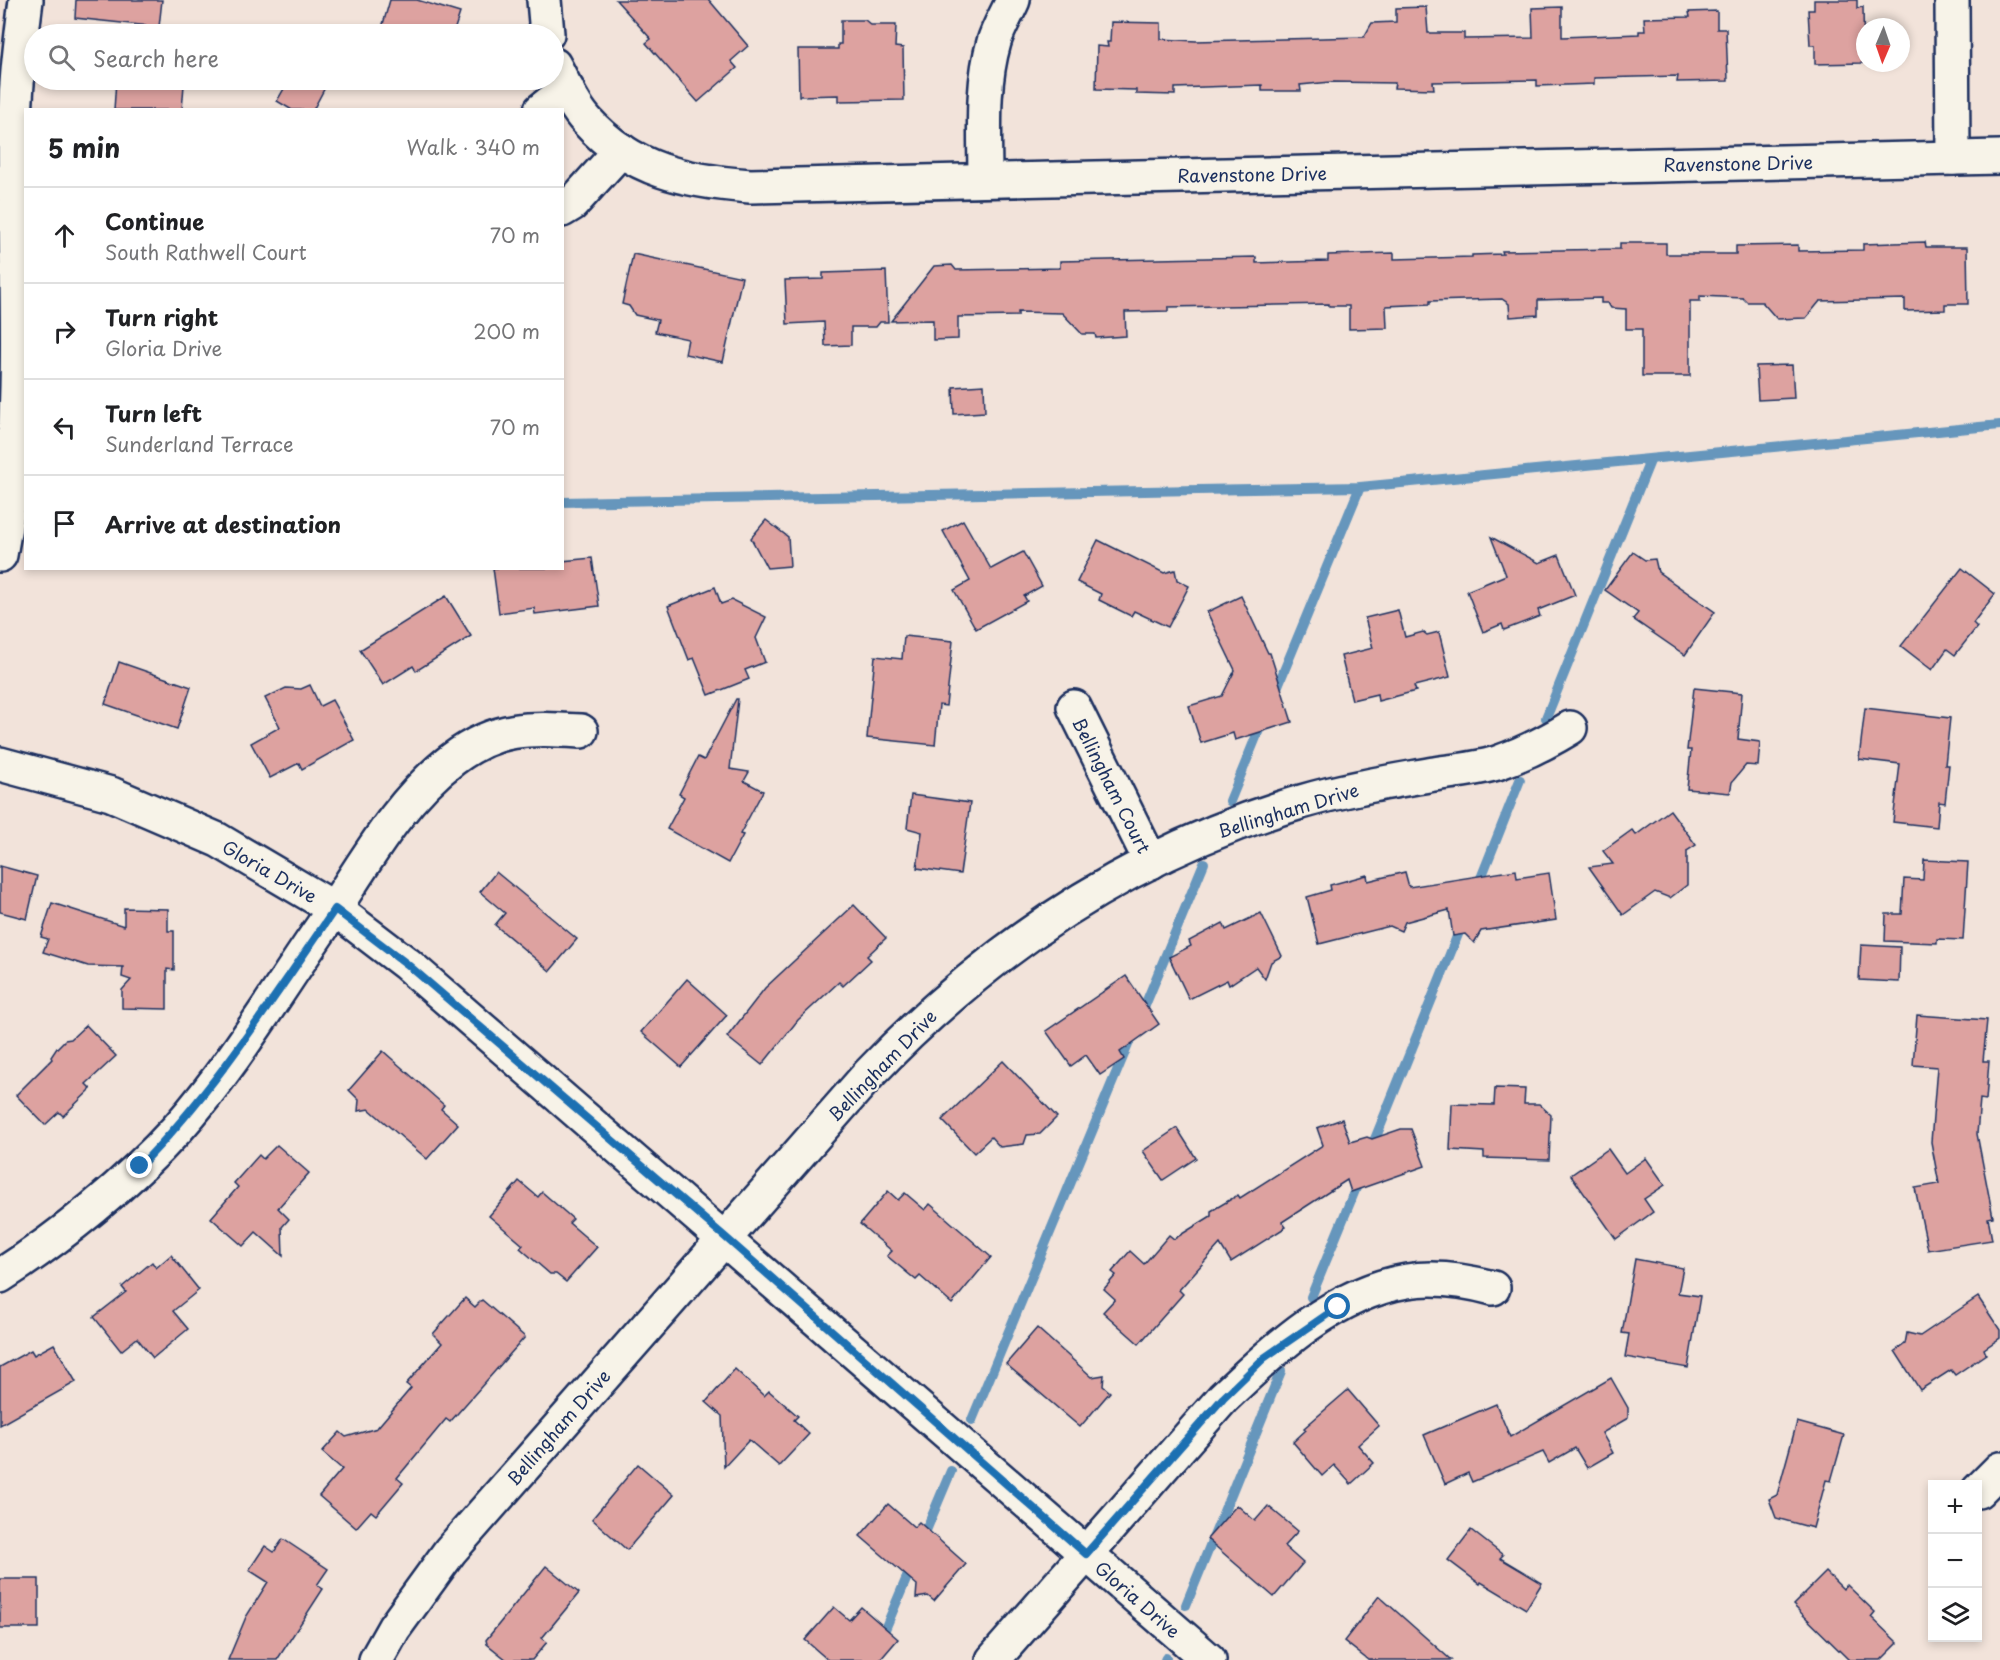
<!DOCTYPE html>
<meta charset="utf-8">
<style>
:root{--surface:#fff;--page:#f2f2f2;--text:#202124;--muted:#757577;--line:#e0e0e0}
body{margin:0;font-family:"Playpen Sans",sans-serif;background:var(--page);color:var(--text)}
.controls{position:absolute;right:18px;bottom:18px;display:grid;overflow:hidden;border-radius:0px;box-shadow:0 3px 9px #0003}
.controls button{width:54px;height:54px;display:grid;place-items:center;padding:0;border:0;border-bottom:2px solid var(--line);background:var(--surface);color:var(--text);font:30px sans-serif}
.compass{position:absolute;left:1856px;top:18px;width:54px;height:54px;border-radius:50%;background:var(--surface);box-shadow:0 3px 9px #0003;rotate:182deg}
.stop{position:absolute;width:18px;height:18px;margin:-14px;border:4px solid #1f6fb2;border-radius:50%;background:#fff}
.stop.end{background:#1f6fb2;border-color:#fff;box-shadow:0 2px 6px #0008}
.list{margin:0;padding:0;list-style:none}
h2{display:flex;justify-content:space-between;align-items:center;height:78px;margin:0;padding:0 24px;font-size:26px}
h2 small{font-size:20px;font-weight:400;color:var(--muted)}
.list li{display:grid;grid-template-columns:39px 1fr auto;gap:18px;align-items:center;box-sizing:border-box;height:96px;padding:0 24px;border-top:2px solid var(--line)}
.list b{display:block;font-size:22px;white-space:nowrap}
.list p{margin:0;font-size:20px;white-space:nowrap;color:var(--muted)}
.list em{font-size:20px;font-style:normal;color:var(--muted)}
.icon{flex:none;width:33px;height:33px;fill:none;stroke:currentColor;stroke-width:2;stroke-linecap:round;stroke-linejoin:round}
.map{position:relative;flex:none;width:2000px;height:1660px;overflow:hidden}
.search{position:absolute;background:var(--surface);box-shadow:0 3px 9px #0003;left:24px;top:24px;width:540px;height:66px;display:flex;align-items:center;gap:15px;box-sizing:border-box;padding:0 21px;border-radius:33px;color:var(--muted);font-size:22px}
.panel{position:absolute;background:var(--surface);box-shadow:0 3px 9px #0003;left:24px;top:108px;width:540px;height:462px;border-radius:0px}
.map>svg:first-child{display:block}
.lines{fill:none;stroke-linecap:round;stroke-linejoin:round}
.stream{stroke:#6696bc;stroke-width:10}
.building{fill:#dda2a0;stroke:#1b2f5e;stroke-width:1.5}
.street-casing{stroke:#1b2f5e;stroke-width:38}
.street{stroke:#f7f3e8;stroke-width:33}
.route{stroke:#1f6fb2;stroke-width:8}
.labels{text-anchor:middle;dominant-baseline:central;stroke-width:4.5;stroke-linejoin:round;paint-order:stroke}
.street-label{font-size:18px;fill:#1b2f5e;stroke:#f7f3e8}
</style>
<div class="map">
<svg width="2000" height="1660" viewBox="0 0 2000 1660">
<rect width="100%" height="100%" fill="#f2e3da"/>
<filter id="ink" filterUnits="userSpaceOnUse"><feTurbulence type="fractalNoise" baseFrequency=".0167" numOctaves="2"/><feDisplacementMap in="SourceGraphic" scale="12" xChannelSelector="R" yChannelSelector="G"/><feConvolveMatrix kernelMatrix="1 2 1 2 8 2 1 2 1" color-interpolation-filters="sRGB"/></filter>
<g filter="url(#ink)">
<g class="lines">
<g class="stream">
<polyline points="562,502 1360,487 2000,425"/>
<polyline points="1274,695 1360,487"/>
<polyline points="1546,718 1650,461"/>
<polyline points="1230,801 1263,720"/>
<polyline points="1477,888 1520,780"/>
<polyline points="1141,1015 1204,863"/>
<polyline points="1371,1149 1463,922"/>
<polyline points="1311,1297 1360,1178"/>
<polyline points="972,1420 1132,1035"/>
<polyline points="922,1540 951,1471"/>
<polyline points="1186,1605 1281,1371"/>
<polyline points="872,1660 913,1563"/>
<polyline points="1165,1660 1166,1658"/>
</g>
</g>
<g class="building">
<polygon points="76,0 162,0 159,27 75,18"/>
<polygon points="390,0 417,0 460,13 453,34 394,34 381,31"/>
<polygon points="616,0 709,0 748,46 731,61 737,68 698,102 646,43 651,39"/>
<polygon points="1814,0 1857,0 1857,8 1863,7 1864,63 1815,64 1815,45 1810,45 1808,10 1814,10"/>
<polygon points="1426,7 1428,33 1464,33 1464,39 1533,38 1532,8 1562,7 1562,37 1639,34 1639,31 1645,31 1644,18 1690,17 1689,12 1717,11 1717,29 1726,29 1728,81 1677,82 1678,76 1594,78 1594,84 1537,86 1537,80 1433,82 1434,89 1394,88 1395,83 1331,82 1300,85 1301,91 1262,91 1262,85 1175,88 1175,95 1136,94 1136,90 1096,89 1097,46 1108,47 1107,42 1110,42 1111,22 1161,23 1161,39 1196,41 1364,37 1372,23 1396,22 1396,8"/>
<polygon points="841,20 865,20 871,25 896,25 895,47 903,48 904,100 839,101 839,95 799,96 798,49 838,49 838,44 841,44"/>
<polygon points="116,80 176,80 175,85 184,85 182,110 114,110"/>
<polygon points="289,80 329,80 313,110 292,110 277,101"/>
<polygon points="1925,242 1926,247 1967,247 1968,304 1945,304 1945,310 1905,311 1905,299 1820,301 1806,318 1777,319 1762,302 1747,302 1743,298 1700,296 1700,301 1690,301 1690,376 1642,376 1642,329 1626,329 1626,309 1611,308 1608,303 1601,303 1601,298 1538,300 1538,315 1510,317 1509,304 1502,299 1430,301 1430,304 1386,306 1387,328 1349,329 1349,306 1329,306 1329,304 1168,307 1168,311 1125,312 1126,336 1096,338 1095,334 1082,334 1062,313 1018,312 1018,316 958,317 958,339 933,340 933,320 891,321 934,266 952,265 956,270 1060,268 1060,261 1256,257 1256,263 1328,261 1328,255 1394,253 1394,259 1472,257 1472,255 1503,254 1502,251 1620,249 1620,243 1666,243 1666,254 1736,254 1736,246 1798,245 1798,251 1863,250 1863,244"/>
<polygon points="633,254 742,277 723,362 685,354 688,339 655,332 658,320 635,315 629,306 622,304"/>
<polygon points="886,271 888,322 880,322 876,327 851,327 851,345 825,346 824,322 787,324 785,280 823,279 823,273"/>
<polygon points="1792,365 1794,398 1758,400 1756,366"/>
<polygon points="984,385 985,412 954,414 953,387"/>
<polygon points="766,520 788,537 790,566 767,568 751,538"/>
<polygon points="963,520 991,569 1023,552 1042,586 1024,596 1027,601 976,629 954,590 970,581 943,531"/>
<polygon points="1491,537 1539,563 1559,555 1575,595 1538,610 1540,616 1504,630 1502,624 1483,632 1467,591 1506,575"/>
<polygon points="1098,540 1164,573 1175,570 1177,580 1189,586 1168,627 1134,611 1131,616 1099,600 1101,594 1077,582"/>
<polygon points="1633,552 1645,560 1655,559 1658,572 1715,612 1685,655 1633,619 1638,613 1605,590"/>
<polygon points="592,558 599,606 535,614 534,608 499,613 493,568 562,568 562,561"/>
<polygon points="1962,568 1995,594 1973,623 1977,627 1955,655 1947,649 1932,670 1901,646"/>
<polygon points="715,587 721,604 732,600 766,617 756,638 765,662 745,670 749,679 709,695 694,658 689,660 668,606"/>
<polygon points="446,596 471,636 416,671 413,666 383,685 360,650"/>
<polygon points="1241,596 1268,653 1270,653 1292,722 1235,740 1233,733 1201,743 1189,706 1222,696 1235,670 1207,612"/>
<polygon points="1398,610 1405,637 1423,632 1427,635 1439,632 1450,677 1414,686 1416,691 1378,701 1377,694 1352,700 1341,656 1373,648 1365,618"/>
<polygon points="904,636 953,641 946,706 939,705 935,745 867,738 875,656 902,659"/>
<polygon points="119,662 191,687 177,729 105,704"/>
<polygon points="310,685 320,706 332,700 354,740 302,769 299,763 270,778 251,743 280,727 265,698 286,688 301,689"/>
<polygon points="1694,688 1742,693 1738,739 1760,742 1758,766 1746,765 1732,782 1730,793 1687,789 1691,750 1687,750"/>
<polygon points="736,699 738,699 730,769 749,772 744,781 763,791 740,834 743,835 728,863 667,829 684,797 679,794 698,757 704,760"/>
<polygon points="1865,708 1950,718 1945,765 1949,765 1945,803 1939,802 1937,827 1893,822 1900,764 1859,759"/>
<polygon points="911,795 970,803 960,874 917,868 922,832 907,828"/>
<polygon points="1670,810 1696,845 1687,851 1687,885 1670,898 1655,892 1623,915 1589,867 1613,864 1603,851 1632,830 1636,835"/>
<polygon points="1924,860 1968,862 1963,940 1937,939 1937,943 1885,941 1886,914 1902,914 1904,879 1923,880"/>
<polygon points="0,866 37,876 27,919 0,912"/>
<polygon points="1516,870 1517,878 1549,873 1556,920 1481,931 1474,943 1465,934 1453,936 1449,910 1405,922 1401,931 1390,926 1319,944 1307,897 1331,890 1330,885 1367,875 1368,881 1405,872 1409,887"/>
<polygon points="496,872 577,939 550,971 495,925 505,913 480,892"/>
<polygon points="52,903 124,926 124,908 168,909 168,931 174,931 174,970 167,969 167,1009 122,1008 122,990 131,980 122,977 123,967 88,966 43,952 48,939 41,937"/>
<polygon points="854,905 886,938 867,956 871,960 843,986 839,982 798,1020 762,1065 727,1037 765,988"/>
<polygon points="1261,913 1282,956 1271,962 1265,979 1256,967 1229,985 1227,980 1189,999 1169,957 1191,946 1189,941 1223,923 1226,930"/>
<polygon points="1861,945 1900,947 1899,982 1859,980"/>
<polygon points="1126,976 1159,1024 1120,1052 1124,1059 1100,1075 1086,1055 1071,1066 1046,1031"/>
<polygon points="687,979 727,1015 681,1067 641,1032"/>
<polygon points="1917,1015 1987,1020 1983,1061 1989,1061 1986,1100 1980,1099 1977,1134 1993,1217 1988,1218 1992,1240 1928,1250 1915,1188 1939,1184 1931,1142 1937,1067 1913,1065"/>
<polygon points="86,1025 116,1056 86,1084 91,1089 63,1116 59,1112 45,1125 16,1095 52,1059 51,1057 57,1048 65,1040 71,1039"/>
<polygon points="383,1051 444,1105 441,1109 458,1124 427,1159 369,1109 358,1111 359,1100 349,1090"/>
<polygon points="1003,1061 1057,1117 1040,1134 1027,1135 1024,1144 1000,1147 991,1137 974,1153 942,1120"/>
<polygon points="1495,1088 1525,1089 1524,1104 1539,1104 1551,1115 1549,1160 1484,1158 1484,1152 1450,1150 1452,1104 1494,1105"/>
<polygon points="1342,1119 1350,1142 1367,1137 1372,1139 1401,1129 1411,1129 1425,1166 1351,1192 1347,1180 1282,1222 1286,1227 1231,1262 1220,1244 1179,1290 1183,1294 1139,1344 1103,1312 1115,1299 1104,1289 1116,1275 1112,1272 1130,1251 1144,1264 1169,1235 1174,1239 1211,1216 1211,1211 1238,1195 1240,1198 1323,1145 1317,1128"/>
<polygon points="1177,1128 1196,1158 1163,1180 1143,1151"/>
<polygon points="277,1145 309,1173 278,1208 289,1219 282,1227 283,1256 256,1232 243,1246 211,1218 238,1187 234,1183 259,1155 263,1159"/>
<polygon points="1608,1149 1625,1173 1646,1158 1665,1185 1644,1199 1653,1212 1616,1239 1571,1175"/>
<polygon points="519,1181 538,1197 542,1192 573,1219 569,1223 597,1247 566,1282 556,1274 550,1274 520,1248 523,1245 489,1216"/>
<polygon points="888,1191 898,1200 905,1193 925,1210 930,1204 991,1257 952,1304 920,1276 916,1280 887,1256 892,1251 860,1224"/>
<polygon points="171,1255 199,1290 173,1311 188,1329 153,1358 137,1338 121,1351 94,1317 126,1292 122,1287 152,1262 156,1268"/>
<polygon points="1635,1259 1683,1268 1678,1293 1700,1296 1688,1368 1625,1357 1629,1334 1622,1333"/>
<polygon points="1978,1297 2000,1330 2000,1338 1984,1349 1986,1354 1955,1375 1951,1370 1920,1390 1895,1351 1905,1344 1907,1333 1920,1336"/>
<polygon points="465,1298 475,1307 482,1300 525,1337 450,1422 446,1419 397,1478 403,1483 376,1515 371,1511 356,1528 319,1496 342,1469 322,1452 340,1432 346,1437 377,1428 411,1388 406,1384 442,1343 433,1334"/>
<polygon points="1037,1328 1092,1377 1104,1375 1103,1386 1110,1392 1080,1427 1006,1364"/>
<polygon points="54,1344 76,1382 0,1425 0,1367 31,1350 34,1355"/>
<polygon points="735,1369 764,1396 769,1391 798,1416 794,1420 809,1434 779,1466 749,1440 724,1467 722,1416 706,1402"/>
<polygon points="1611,1378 1628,1408 1628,1418 1602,1433 1613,1453 1587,1468 1575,1448 1549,1463 1543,1452 1472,1482 1468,1473 1445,1484 1424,1435 1496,1404 1510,1437"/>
<polygon points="1348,1390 1379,1426 1358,1445 1374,1463 1351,1484 1334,1465 1322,1476 1293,1442 1306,1430 1304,1428"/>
<polygon points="1797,1422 1844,1435 1831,1481 1826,1480 1813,1528 1776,1518 1769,1499 1777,1495"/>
<polygon points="638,1464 674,1495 627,1550 592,1519"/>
<polygon points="888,1504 914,1527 919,1522 966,1564 934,1601 928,1596 916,1598 917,1585 860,1536"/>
<polygon points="1237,1505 1255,1521 1268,1506 1298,1531 1284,1546 1303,1563 1274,1597 1207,1539"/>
<polygon points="1471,1530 1503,1555 1500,1558 1542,1583 1526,1609 1481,1582 1480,1584 1448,1560"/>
<polygon points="283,1539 328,1569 317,1585 323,1589 277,1660 228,1660 246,1617 268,1582 249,1570 265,1546 274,1552"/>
<polygon points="546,1566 579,1593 542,1638 547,1642 532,1660 507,1660 487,1644 486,1640"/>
<polygon points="1826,1572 1843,1589 1847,1585 1875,1612 1871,1617 1898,1643 1881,1660 1849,1660 1793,1605"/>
<rect x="0" y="1579" width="39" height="49"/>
<polygon points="1379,1596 1451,1660 1368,1660 1344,1641"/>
<polygon points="834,1607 849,1620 861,1607 898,1639 880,1660 828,1660 805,1640"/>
</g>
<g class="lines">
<g class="street-casing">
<g id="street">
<polyline points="544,0 547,34"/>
<polyline points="1952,0 1953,158"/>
<path d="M 554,65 C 564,83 572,105 587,121 C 632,171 686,181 750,186 L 2000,157"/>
<polyline points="541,110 567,89"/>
<path d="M 985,180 C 985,134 981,86 994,42 C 998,28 1007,14 1013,0"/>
<polyline points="562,210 572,204 621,150"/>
<path d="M 0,555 C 27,417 15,284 15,146 C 14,97 20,48 26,0"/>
<polyline points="1074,707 1151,862"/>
<polyline points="0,764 111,794 218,840 335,909 407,964 1209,1660"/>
<path d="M 0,1276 C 60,1238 129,1182 177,1129 C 232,1067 275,995 322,927 C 361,870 397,801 453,759 C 497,726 529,728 581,731"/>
<polyline points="1978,1491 2000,1469"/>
<path d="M 376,1660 L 394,1628 L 450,1551 L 869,1074 C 990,947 1131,852 1301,802 C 1345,789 1389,782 1434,774 C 1455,771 1477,769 1497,763 C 1523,754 1547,742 1570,728"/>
<path d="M 993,1660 L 1223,1398 C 1274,1349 1334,1293 1407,1281 C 1436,1276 1466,1281 1493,1288"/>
</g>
</g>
<use href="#street" class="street"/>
</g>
</g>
<g class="lines" filter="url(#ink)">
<path class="route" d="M 140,1166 C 216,1089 273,998 335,909 L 407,964 L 724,1236 L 1086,1554 L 1223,1398 L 1264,1358 L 1338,1307"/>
</g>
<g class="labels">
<g class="street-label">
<text transform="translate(1738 163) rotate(-1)">Ravenstone Drive</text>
<text transform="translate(1252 174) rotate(-1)">Ravenstone Drive</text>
<text transform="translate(1112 785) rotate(63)">Bellingham Court</text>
<text transform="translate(1288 810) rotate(-17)">Bellingham Drive</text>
<text transform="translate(270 871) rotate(30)">Gloria Drive</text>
<text transform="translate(882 1065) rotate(-46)">Bellingham Drive</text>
<text transform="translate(558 1427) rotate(-49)">Bellingham Drive</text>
<text transform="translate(1138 1599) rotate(41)">Gloria Drive</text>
</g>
</g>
</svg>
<div class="controls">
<button>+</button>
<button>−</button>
<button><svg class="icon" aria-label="layers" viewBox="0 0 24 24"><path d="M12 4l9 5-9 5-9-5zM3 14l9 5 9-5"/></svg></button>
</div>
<svg class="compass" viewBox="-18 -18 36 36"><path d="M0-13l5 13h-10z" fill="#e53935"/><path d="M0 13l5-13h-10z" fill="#757577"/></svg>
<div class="stop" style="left:1338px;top:1307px"></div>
<div class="stop end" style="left:140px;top:1166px"></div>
<div class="search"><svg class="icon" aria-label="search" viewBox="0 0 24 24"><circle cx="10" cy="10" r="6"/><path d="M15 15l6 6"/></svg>Search here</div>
<section class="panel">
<h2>5 min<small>Walk · 340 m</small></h2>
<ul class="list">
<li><svg class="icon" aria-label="ahead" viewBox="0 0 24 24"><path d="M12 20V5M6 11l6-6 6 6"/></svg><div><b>Continue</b><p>South Rathwell Court</p></div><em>70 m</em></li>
<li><svg class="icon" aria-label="right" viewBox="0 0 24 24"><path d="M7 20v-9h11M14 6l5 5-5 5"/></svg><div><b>Turn right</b><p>Gloria Drive</p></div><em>200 m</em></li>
<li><svg class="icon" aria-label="left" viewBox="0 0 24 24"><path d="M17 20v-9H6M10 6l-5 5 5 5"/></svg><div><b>Turn left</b><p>Sunderland Terrace</p></div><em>70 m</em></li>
<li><svg class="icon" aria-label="arrive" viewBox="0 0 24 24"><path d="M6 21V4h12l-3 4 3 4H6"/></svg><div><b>Arrive at destination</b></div></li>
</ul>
</section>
</div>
